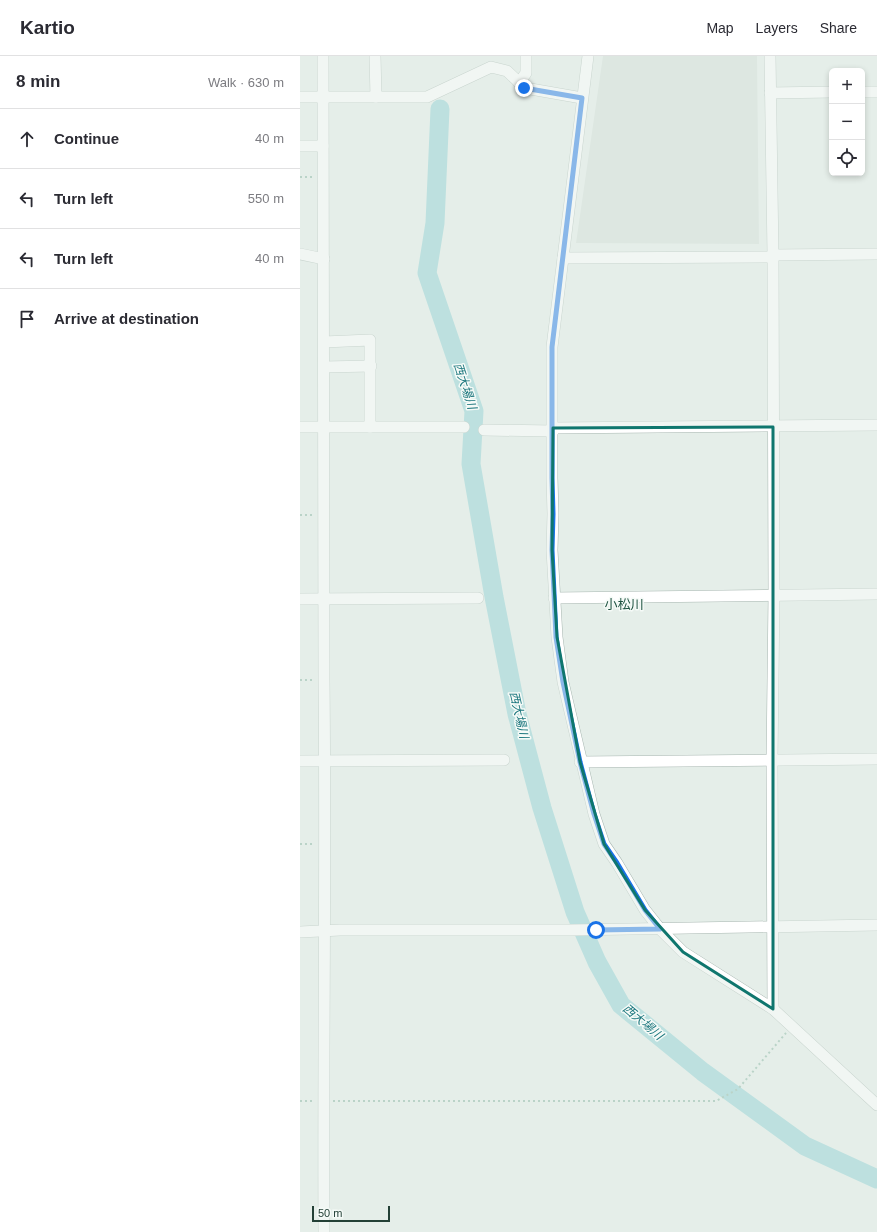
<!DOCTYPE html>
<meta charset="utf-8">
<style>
:root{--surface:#fff;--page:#f7f7f7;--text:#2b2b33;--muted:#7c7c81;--line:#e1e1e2}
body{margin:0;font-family:Helvetica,"Noto Sans JP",sans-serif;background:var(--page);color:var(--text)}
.controls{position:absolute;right:12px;top:12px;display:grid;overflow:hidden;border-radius:6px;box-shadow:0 2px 6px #0003}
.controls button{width:36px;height:36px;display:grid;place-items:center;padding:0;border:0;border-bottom:1px solid var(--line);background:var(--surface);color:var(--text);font:20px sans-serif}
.scale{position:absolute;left:12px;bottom:10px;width:78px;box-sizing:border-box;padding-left:4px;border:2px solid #234036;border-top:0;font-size:11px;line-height:14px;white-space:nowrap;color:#234036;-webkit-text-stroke:3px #f5faf7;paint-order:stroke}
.stop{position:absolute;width:12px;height:12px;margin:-9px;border:3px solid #1a73e8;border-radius:50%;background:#fff}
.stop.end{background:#1a73e8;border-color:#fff;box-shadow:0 1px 4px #0008}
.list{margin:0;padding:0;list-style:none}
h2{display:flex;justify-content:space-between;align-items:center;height:52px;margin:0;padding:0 16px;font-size:17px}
h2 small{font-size:13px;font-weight:400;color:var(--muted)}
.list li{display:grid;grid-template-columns:26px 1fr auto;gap:12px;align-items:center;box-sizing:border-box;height:60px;padding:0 16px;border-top:1px solid var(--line)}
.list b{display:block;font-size:15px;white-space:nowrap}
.list em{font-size:13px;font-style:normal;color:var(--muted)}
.icon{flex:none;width:22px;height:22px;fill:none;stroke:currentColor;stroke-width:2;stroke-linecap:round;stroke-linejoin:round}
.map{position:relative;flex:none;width:577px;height:1176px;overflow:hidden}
header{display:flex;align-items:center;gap:24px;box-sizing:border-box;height:56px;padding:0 20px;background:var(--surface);border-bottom:1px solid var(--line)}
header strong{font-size:19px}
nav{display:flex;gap:22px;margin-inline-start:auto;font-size:14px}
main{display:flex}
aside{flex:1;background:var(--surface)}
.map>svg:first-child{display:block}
.built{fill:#d3ded8}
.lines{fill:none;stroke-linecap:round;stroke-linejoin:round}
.river{stroke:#8ccfd3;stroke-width:19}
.minor-casing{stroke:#a7b6b0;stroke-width:12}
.path{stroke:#85b2a0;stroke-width:2;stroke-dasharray:2 3;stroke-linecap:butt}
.minor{stroke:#fff;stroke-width:11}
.route{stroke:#1a73e8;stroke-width:5}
.marked{fill:none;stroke:#0f766e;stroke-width:3;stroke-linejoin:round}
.labels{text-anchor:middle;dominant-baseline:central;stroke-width:3;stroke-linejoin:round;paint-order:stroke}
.water-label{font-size:12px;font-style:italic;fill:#1c777e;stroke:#f5faf7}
.quarter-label{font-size:13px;fill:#1e5341;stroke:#f5faf7}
</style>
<header>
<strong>Kartio</strong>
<nav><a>Map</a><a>Layers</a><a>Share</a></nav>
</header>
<main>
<aside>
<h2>8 min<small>Walk · 630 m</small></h2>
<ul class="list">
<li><svg class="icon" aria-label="ahead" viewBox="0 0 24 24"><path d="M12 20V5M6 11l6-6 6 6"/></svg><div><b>Continue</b></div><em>40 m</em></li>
<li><svg class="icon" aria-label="left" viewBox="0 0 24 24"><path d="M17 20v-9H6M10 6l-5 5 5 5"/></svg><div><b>Turn left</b></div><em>550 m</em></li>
<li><svg class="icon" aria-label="left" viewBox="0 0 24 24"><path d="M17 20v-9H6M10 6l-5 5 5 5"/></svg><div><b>Turn left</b></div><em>40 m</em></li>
<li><svg class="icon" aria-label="arrive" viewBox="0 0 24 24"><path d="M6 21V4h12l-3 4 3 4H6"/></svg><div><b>Arrive at destination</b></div></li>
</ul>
</aside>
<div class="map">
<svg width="577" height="1176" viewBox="0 0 577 1176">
<rect width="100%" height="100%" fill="#e5eee9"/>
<polygon class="built" points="303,0 457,0 459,188 276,187"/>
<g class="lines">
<polyline class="river" points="140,53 135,167 127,217 174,355 171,408 194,541 217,658 242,752 275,856 297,906 321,949 403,1016 505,1090 577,1123"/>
<g class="minor-casing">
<g id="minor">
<path d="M 23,0 L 24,624 C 26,808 23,992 24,1176"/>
<polyline points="75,0 76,41"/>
<polyline points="288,0 252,291 252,422 253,458 252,494 257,581 263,626 294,758 304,788 317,807 345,854 360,873 383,896 473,953 577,1049"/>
<polyline points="470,0 473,199 474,539 472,704 473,953"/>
<polyline points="219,27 226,17 226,0"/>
<polyline points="562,36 577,36"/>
<polyline points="470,37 532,36"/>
<polyline points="0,41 127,41 191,11 207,15 225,32 282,42"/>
<polyline points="0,90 23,90"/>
<polyline points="0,198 24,203"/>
<polyline points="473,199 577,198"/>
<polyline points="263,202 472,201"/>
<polyline points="24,286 70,284 70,371"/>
<polyline points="24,311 71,310"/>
<polyline points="0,371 164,371"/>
<polyline points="253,372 577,369"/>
<polyline points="184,374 253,375"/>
<polyline points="254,542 577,538"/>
<polyline points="0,543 178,542"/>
<polyline points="0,705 204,704"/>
<polyline points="280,706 577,703"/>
<polyline points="0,876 40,874 271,874 577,869"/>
</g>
</g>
<g class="path">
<polyline points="0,121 13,121"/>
<polyline points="0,459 13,459"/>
<polyline points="0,624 15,624"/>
<polyline points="0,788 15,788"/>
<polyline points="0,1045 15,1045"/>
<polyline points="33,1045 416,1045 438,1033 486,977"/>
</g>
<use href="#minor" class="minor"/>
</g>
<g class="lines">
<polyline class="route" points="224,32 282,42 252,291 252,422 253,458 252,494 256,581 263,626 280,706 294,758 304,788 317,807 345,854 360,873 296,874"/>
</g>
<path d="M0 0H577V1176H0ZM 473,371 L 473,953 L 383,896 L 345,854 L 304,788 L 280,706 L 257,581 L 252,494 L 253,372 Z" fill="#e5eee9" fill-opacity=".55" fill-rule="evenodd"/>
<path class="marked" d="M 473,371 L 473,953 L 383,896 L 345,854 L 304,788 L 280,706 L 257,581 L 252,494 L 253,372 Z"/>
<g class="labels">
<g class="water-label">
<text transform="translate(165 330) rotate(72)">西大場川</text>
<text transform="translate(219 659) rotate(77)">西大場川</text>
<text transform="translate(343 966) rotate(40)">西大場川</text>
</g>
<g class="quarter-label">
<text x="324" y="548">小松川</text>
</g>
</g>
</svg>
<div class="controls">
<button>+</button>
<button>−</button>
<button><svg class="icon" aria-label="locate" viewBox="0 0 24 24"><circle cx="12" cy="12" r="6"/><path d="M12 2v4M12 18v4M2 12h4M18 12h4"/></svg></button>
</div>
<div class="scale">50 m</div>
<div class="stop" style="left:296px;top:874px"></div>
<div class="stop end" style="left:224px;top:32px"></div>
</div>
</main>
